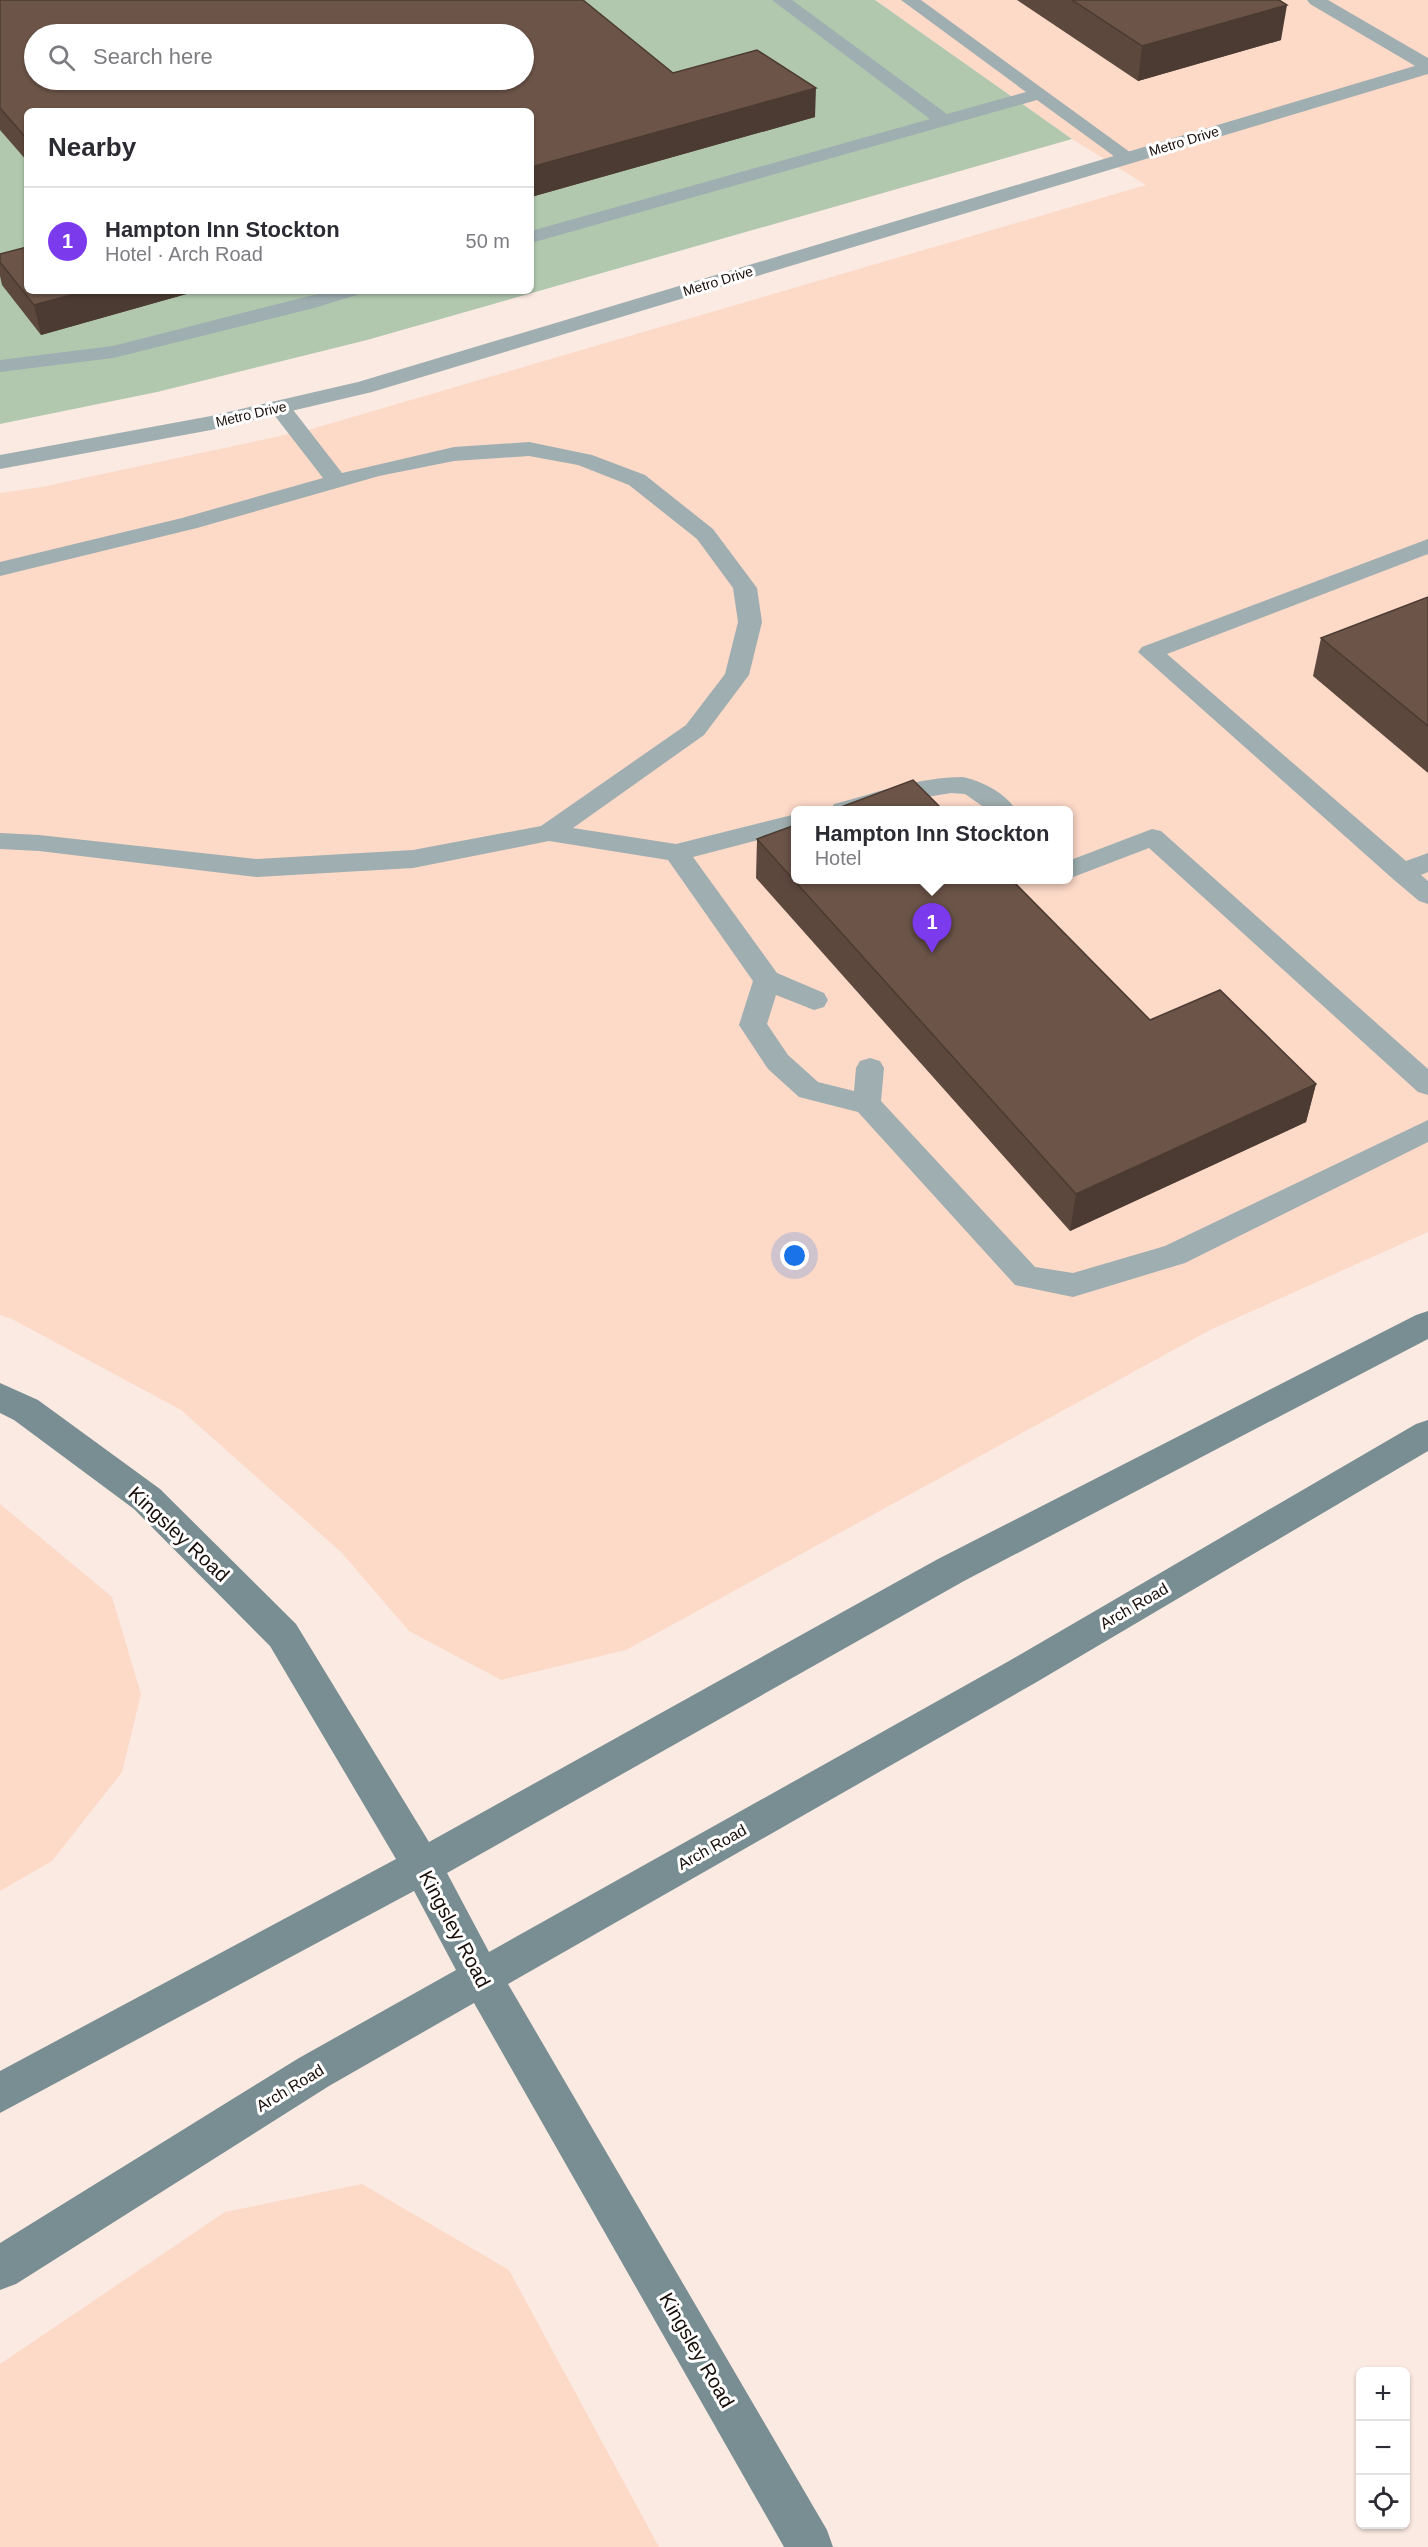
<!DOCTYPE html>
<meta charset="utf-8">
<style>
:root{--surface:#fff;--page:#f2f2f3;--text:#2b2b33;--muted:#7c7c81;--line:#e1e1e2;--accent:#7c3aed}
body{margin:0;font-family:Arial,sans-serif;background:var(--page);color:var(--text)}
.controls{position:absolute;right:18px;bottom:18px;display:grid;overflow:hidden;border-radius:9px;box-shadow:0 2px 4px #0004}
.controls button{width:54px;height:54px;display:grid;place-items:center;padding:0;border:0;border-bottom:2px solid var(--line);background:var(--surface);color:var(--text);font:30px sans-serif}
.you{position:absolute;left:795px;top:1256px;width:21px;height:21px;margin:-15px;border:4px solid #fff;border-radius:50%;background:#1a73e8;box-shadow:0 0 0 9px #1a73e833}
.badge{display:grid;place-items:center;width:39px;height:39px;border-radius:50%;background:var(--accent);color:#fff;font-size:20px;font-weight:700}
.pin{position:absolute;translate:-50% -50px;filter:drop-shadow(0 2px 3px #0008)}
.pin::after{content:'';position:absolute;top:32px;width:21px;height:18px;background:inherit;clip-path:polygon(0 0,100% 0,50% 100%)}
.popup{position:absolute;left:791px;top:806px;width:282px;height:78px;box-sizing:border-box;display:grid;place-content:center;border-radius:9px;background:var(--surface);filter:drop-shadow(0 2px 4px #0005);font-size:20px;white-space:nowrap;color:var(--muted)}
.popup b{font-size:22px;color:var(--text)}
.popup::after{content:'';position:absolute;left:50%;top:100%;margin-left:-12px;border:12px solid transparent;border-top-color:var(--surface)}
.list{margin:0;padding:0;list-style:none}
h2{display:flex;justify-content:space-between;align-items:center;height:78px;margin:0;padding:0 24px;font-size:26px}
h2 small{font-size:20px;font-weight:400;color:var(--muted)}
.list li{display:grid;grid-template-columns:39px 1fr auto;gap:18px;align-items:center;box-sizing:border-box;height:108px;padding:0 24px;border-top:2px solid var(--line)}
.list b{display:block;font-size:22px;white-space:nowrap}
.list p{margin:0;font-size:20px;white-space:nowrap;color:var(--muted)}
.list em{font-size:20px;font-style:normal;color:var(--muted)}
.icon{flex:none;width:33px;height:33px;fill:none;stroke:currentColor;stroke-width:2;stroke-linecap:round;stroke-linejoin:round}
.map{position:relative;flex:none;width:1428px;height:2547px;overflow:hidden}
.search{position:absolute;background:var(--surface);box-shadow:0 2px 4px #0004;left:24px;top:24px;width:510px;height:66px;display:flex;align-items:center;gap:15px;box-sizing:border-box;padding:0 21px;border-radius:33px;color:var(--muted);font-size:22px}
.panel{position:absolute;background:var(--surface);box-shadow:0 2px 4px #0004;left:24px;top:108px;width:510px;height:186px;border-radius:9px}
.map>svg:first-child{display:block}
.built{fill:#fdd9c8;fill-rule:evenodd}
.green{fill:#b1c8af;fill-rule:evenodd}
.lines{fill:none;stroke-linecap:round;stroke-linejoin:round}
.lane{fill:#9faeb0;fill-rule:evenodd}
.street{fill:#9faeb0;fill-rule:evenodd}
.secondary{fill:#798e92;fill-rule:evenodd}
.wall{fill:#5d483e}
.shaded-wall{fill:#4c3b32}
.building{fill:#6c5448;stroke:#4c3b32;stroke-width:1.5;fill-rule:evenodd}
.labels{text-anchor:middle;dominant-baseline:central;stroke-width:6;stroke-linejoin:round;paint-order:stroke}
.far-street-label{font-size:14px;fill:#180e0a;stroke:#fff}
.street-label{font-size:16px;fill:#180e0a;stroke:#fff}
.near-street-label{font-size:20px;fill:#180e0a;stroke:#fff}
</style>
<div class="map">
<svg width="1428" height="2547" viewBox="0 0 1428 2547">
<rect width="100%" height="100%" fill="#fbeae2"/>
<g class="built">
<path d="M 875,0 L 1428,0 L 1428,1232 L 1210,1330 L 626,1650 L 501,1680 L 409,1631 L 341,1552 L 181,1410 L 12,1319 L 0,1315 L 0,493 L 42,487 L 308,430 L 1146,185 L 1072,139 ZM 796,810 L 1068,810 L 1068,880 L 796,880 Z"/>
<polygon points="0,1504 112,1597 141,1694 122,1772 52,1861 0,1891"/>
<polygon points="362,2184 509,2270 659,2547 0,2547 0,2364 225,2212"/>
</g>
<path class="green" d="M 0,0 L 875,0 L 1072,139 L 367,340 L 157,392 L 0,424 ZM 34,34 L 524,34 L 524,80 L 34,80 ZM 27,111 L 531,111 L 531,291 L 27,291 Z"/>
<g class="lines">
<g class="lane">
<polygon points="772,0 792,0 947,114 1026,92 901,0 921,0 1138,158 1136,162 1122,162 1037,100 531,243 531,231 930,119"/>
<polygon points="1307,0 1328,0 1428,58 1428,71 1422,70 1310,4"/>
<polygon points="329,291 360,291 357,295 314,308 113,358 0,372 0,360 113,346"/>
<polygon points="279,401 287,402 342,473 454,447 529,442 592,455 645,475 713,529 757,588 762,622 749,675 704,735 573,828 676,844 796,814 796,830 693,857 777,973 824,993 828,1000 824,1007 814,1010 776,995 767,1024 788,1055 818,1082 854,1091 856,1068 860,1061 870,1058 880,1061 884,1068 881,1101 1035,1267 1073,1273 1165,1246 1428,1120 1428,1142 1185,1263 1073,1297 1015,1285 858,1112 799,1097 768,1069 739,1025 753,981 668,860 549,841 413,868 257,877 39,851 0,849 0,833 39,835 257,859 413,850 541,826 686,725 725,674 738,622 733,588 697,539 629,485 578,465 529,456 454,461 379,476 197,528 0,576 0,562 182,518 323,478 268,407 271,402"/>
<polygon points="1428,539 1428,554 1167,654 1406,861 1428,853 1428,872 1421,875 1428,881 1428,904 1419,901 1393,879 1138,652 1142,647"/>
<path d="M 963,777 C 984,782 1004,792 1016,810 L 988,810 L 965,794 L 951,793 L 921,798 L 872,810 L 830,810 L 834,804 C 876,793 919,777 963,777 Z"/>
<polygon points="1152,829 1161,831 1428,1069 1428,1095 1418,1092 1149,848 1068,879 1068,861"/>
</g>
<polygon class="street" points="1428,62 1428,74 372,392 211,430 0,469 0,455 211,416 358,382"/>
<polygon class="secondary" points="1428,1311 1428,1339 964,1581 447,1873 489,1952 1009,1661 1416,1424 1428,1420 1428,1451 1035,1683 508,1984 827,2530 833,2547 784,2547 474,2003 329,2086 16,2284 0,2290 0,2243 299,2058 456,1970 414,1891 0,2113 0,2071 396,1859 270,1646 134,1509 14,1420 0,1413 0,1383 38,1400 160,1489 296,1624 429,1842 938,1559 1416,1315"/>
</g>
<g class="wall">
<polygon points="0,0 673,73 815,117 531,197 531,111 27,111 27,161 0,130"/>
<polygon points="1017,0 1279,0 1281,40 1138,81"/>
<polygon points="0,254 197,291 41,335 2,285 0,276"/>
<polygon points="1428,597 1428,773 1313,676 1321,638"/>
<polygon points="757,839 1150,1020 1316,1084 1306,1122 1070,1231 756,878"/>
</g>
<g class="shaded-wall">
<polygon points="1287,5 1281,40 1138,81 1142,46"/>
<polygon points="816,88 815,117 531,197 531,167"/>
<polygon points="85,291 197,291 41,335 34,305"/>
<polygon points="1316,1084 1306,1122 1070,1231 1076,1194"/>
</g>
<g class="building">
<path d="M 0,0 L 583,0 L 673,73 L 757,50 L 816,88 L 531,167 L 531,111 L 27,111 L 27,139 L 0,108 ZM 34,34 L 524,34 L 524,80 L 34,80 Z"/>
<polygon points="1072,0 1279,0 1287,5 1142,46"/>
<polygon points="27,247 27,291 85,291 34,305 0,262 0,254"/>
<polygon points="1428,597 1428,726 1321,638"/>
<polygon points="913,780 943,810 833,810"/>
<polygon points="795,825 795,879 1011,879 1150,1020 1220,990 1316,1084 1076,1194 757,839"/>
</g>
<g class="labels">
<g class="far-street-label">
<text transform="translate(1184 141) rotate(-17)">Metro Drive</text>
<text transform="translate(718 281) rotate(-17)">Metro Drive</text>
<text transform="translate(251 414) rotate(-13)">Metro Drive</text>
</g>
<g class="street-label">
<text transform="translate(1134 1606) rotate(-30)">Arch Road</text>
<text transform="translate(712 1847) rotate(-29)">Arch Road</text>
<text transform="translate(290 2088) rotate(-31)">Arch Road</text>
</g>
<g class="near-street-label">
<text transform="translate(179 1534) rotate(43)">Kingsley Road</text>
<text transform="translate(455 1929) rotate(62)">Kingsley Road</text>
<text transform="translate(697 2350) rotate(60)">Kingsley Road</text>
</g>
</g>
</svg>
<div class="controls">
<button>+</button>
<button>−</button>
<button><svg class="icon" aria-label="locate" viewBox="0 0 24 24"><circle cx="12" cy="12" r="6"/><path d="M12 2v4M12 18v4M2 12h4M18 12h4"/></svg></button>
</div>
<div class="you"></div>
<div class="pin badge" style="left:932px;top:953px">1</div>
<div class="popup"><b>Hampton Inn Stockton</b>Hotel</div>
<div class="search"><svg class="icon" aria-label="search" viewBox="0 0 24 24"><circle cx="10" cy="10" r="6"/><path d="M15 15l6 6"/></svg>Search here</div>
<section class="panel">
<h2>Nearby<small></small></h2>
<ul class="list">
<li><span class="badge">1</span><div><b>Hampton Inn Stockton</b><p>Hotel · Arch Road</p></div><em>50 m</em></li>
</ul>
</section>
</div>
